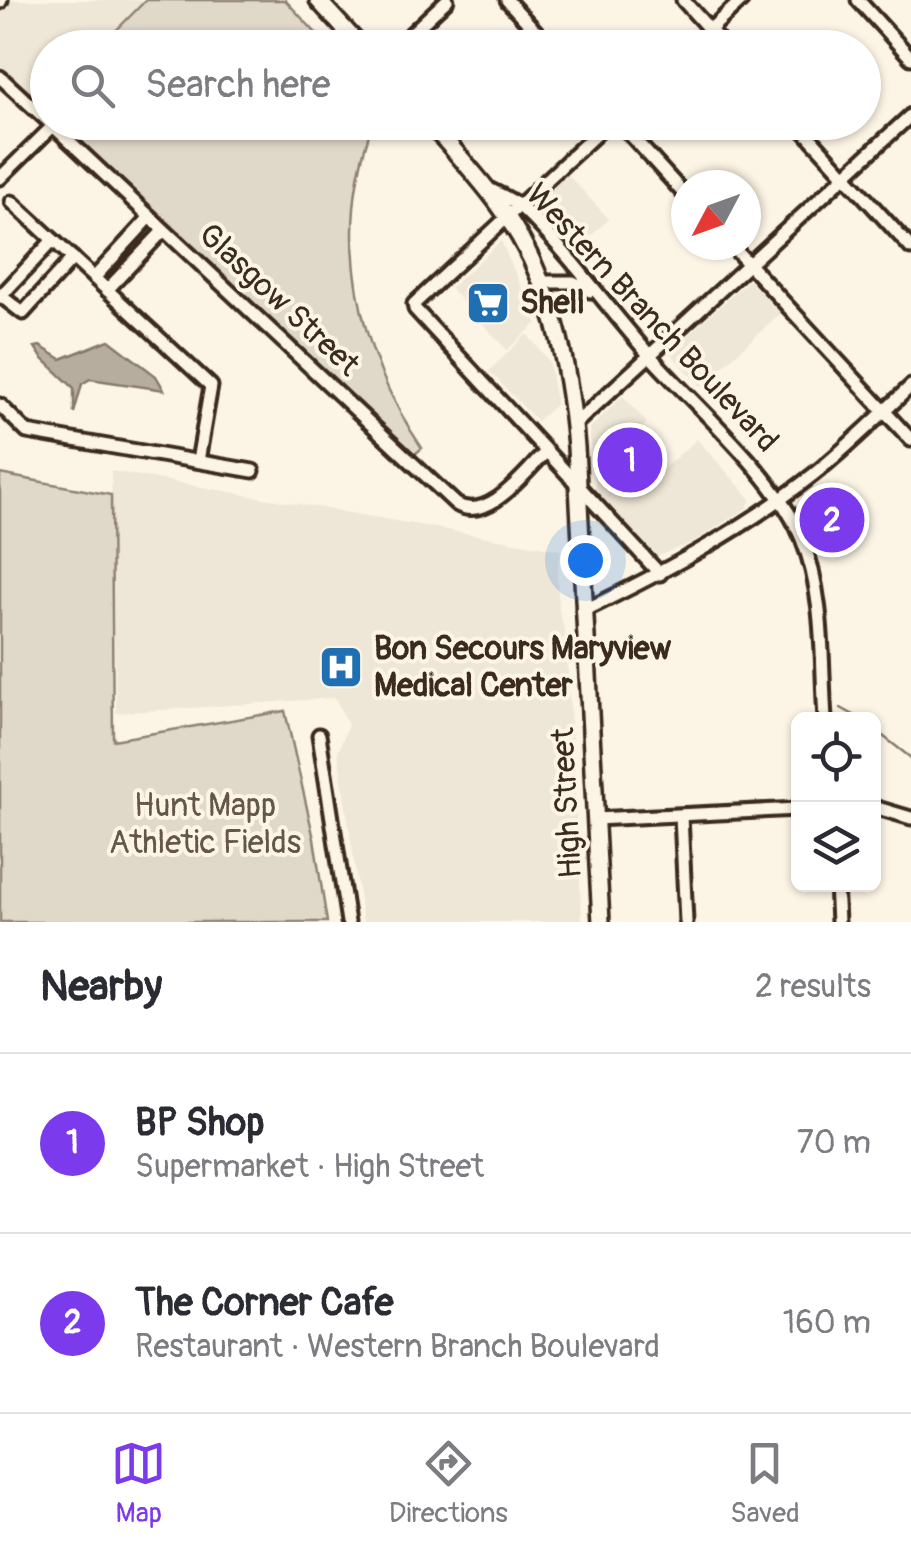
<!DOCTYPE html>
<meta charset="utf-8">
<style>
:root{--surface:#fff;--page:#f2f2f3;--text:#2b2b33;--muted:#7c7c81;--line:#e1e1e2;--accent:#7c3aed}
body{margin:0;font-family:Pangolin,sans-serif;background:var(--page);color:var(--text)}
.controls{position:absolute;right:30px;bottom:30px;display:grid;overflow:hidden;border-radius:15px;box-shadow:0 2px 8px #0004}
.controls button{width:90px;height:90px;display:grid;place-items:center;padding:0;border:0;border-bottom:2px solid var(--line);background:var(--surface);color:var(--text);font:50px sans-serif}
.compass{position:absolute;left:671px;top:170px;width:90px;height:90px;border-radius:50%;background:var(--surface);box-shadow:0 2px 8px #0004;rotate:229deg}
.you{position:absolute;left:585px;top:560px;width:35px;height:35px;margin:-25px;border:8px solid #fff;border-radius:50%;background:#1a73e8;box-shadow:0 0 0 15px #1a73e833}
.badge{display:grid;place-items:center;width:65px;height:65px;border-radius:50%;background:var(--accent);color:#fff;font-size:32px;font-weight:700}
.pin{position:absolute;translate:-50% -50%;border:5px solid #fff;box-shadow:0 2px 10px #0006}
.list{margin:0;padding:0;list-style:none}
h2{display:flex;justify-content:space-between;align-items:center;height:130px;margin:0;padding:0 40px;font-size:42px}
h2 small{font-size:32px;font-weight:400;color:var(--muted)}
.list li{display:grid;grid-template-columns:65px 1fr auto;gap:30px;align-items:center;box-sizing:border-box;height:180px;padding:0 40px;border-top:2px solid var(--line)}
.list b{display:block;font-size:38px;white-space:nowrap}
.list p{margin:0;font-size:32px;white-space:nowrap;color:var(--muted)}
.list em{font-size:32px;font-style:normal;color:var(--muted)}
.icon{flex:none;width:55px;height:55px;fill:none;stroke:currentColor;stroke-width:2;stroke-linecap:round;stroke-linejoin:round}
.map{position:relative;flex:none;width:911px;height:922px;overflow:hidden}
.search{position:absolute;background:var(--surface);box-shadow:0 2px 8px #0004;left:30px;right:30px;top:30px;height:110px;display:flex;align-items:center;gap:25px;box-sizing:border-box;padding:0 35px;border-radius:55px;color:var(--muted);font-size:38px}
.sheet{height:490px;background:var(--surface)}
nav{display:flex;justify-content:space-around;align-items:center;box-sizing:border-box;height:140px;border-top:2px solid var(--line);background:var(--surface);font-size:28px;color:var(--muted)}
nav a{display:grid;justify-items:center;gap:5px}
nav .on{color:var(--accent)}
.map>svg:first-child{display:block}
.built{fill:#eee6d6}
.green{fill:#e0d8c8;stroke:#8e8173;stroke-width:2.5}
.water{fill:#b7ad9e;stroke:#85796b;stroke-width:2.5}
.lines{fill:none;stroke-linecap:round;stroke-linejoin:round}
.stream{stroke:#85796b;stroke-width:2.5}
.minor-casing{stroke:#3b2a1e;stroke-width:19}
.major-casing{stroke:#3b2a1e;stroke-width:22}
.minor{stroke:#fcf5e5;stroke-width:11}
.major{stroke:#fcf5e5;stroke-width:15}
.labels{text-anchor:middle;dominant-baseline:central;stroke-width:8;stroke-linejoin:round;paint-order:stroke}
.street-label{font-size:32px;fill:#3b2a1e;stroke:#fcf5e5}
.poi-label{font-size:32px;font-weight:bold;fill:#3b2a1e;stroke:#fcf5e5;text-anchor:start}
.park-label{font-size:32px;fill:#645648;stroke:#fcf5e5}
</style>
<div class="map">
<svg width="911" height="922" viewBox="0 0 911 922">
<rect width="100%" height="100%" fill="#fcf5e5"/>
<filter id="ink" filterUnits="userSpaceOnUse"><feTurbulence type="fractalNoise" baseFrequency=".01" numOctaves="2"/><feDisplacementMap in="SourceGraphic" scale="20" xChannelSelector="R" yChannelSelector="G"/><feConvolveMatrix kernelMatrix="1 2 1 2 8 2 1 2 1" color-interpolation-filters="sRGB"/></filter>
<g filter="url(#ink)">
<g class="built">
<polygon points="0,0 144,0 98,47 48,48 47,99 41,105 0,66"/>
<polygon points="567,174 609,219 579,247 537,203"/>
<polygon points="501,241 537,323 507,350 450,288"/>
<polygon points="749,280 780,314 701,386 669,352"/>
<polygon points="527,334 549,361 556,404 537,421 489,371"/>
<polygon points="623,396 647,423 627,443 655,476 697,439 751,499 747,508 691,543 658,556 596,492 589,429"/>
<polygon points="111,471 561,550 557,574 559,611 566,636 582,922 363,922 338,752 348,725 335,698 116,713"/>
</g>
<g class="green">
<polygon points="146,0 285,0 329,47 100,47"/>
<path d="M 60,123 L 373,123 C 332,234 357,352 422,448 L 415,454 Z"/>
<polygon points="0,474 111,495 113,740 285,711 314,839 327,922 0,922"/>
</g>
<polygon class="water" points="109,340 156,376 164,390 90,379 82,384 74,413 74,388 42,358 35,347 40,346 61,359"/>
<g class="lines">
<g class="stream">
<polyline points="841,708 861,719"/>
<polyline points="874,729 911,758"/>
</g>
<g class="minor-casing">
<g id="minor">
<polyline points="507,0 551,48"/>
<polyline points="683,0 726,48"/>
<polyline points="858,0 911,58"/>
<polyline points="0,2 1,0"/>
<polyline points="396,48 447,0"/>
<polyline points="690,48 742,0"/>
<polyline points="0,77 48,121"/>
<path d="M 49,122 L 456,504 C 488,524 525,472 546,452"/>
<polyline points="609,122 414,304 415,309 660,574"/>
<polyline points="619,122 686,196"/>
<polyline points="796,122 911,248"/>
<polyline points="0,178 53,126"/>
<path d="M 489,189 C 500,195 513,200 522,208 C 570,254 608,309 652,358 C 697,408 778,478 802,539 C 825,595 821,660 825,719"/>
<polyline points="12,202 211,386 198,461"/>
<polyline points="731,245 911,440"/>
<polyline points="94,278 150,217"/>
<polyline points="542,282 573,282 590,291"/>
<polyline points="107,290 163,231"/>
<polyline points="1,296 23,313 73,258"/>
<polyline points="0,297 53,240"/>
<polyline points="0,405 27,432 253,471"/>
<polyline points="574,425 911,115"/>
<path d="M 583,611 C 664,572 743,530 814,474 C 848,447 879,416 911,386"/>
<polyline points="319,735 348,922"/>
<polyline points="874,807 911,818"/>
<polyline points="681,816 686,922"/>
<polyline points="595,819 798,809"/>
<polyline points="836,884 838,922"/>
</g>
</g>
<g class="major-casing">
<g id="major">
<polyline points="318,0 362,48"/>
<path d="M 429,122 C 455,152 482,180 504,212 C 552,281 569,365 576,447 L 601,922"/>
</g>
</g>
<use href="#minor" class="minor"/>
<use href="#major" class="major"/>
</g>
</g>
<defs>
<g id="supermarket-square" transform="scale(2.25)"><rect x="-9" y="-9" width="18" height="18" rx="4" fill="#1f6fb2" stroke="#fcf5e5"/><path d="M-6-5.5h2.5l.6 2H6L4.5 2H-2.5L-4.4-4H-6ZM-1.5 3.2a1.3 1.3 0 1 0 .1 0ZM3 3.2a1.3 1.3 0 1 0 .1 0Z" fill="#fff"/></g>
<g id="hospital-square" transform="scale(2.25)"><rect x="-9" y="-9" width="18" height="18" rx="4" fill="#1f6fb2" stroke="#fcf5e5"/><path d="M-5-5h3v3.5h4V-5h3V5h-3V1.5h-4V5h-3Z" fill="#fff"/></g>
</defs>
<g fill-rule="evenodd">
<use href="#supermarket-square" x="488" y="303"/>
<use href="#hospital-square" x="341" y="667"/>
</g>
<g class="labels">
<g class="street-label">
<text transform="translate(279 300) rotate(43)">Glasgow Street</text>
<text transform="translate(652 318) rotate(47)">Western Branch Boulevard</text>
<text transform="translate(567 803) rotate(-93)">High Street</text>
</g>
<g class="poi-label">
<text x="520" y="303">Shell</text>
<text x="374" y="649">Bon Secours Maryview<tspan x="374" dy="37">Medical Center</tspan></text>
</g>
<g class="park-label">
<text x="205" y="806">Hunt Mapp<tspan x="205" dy="37">Athletic Fields</tspan></text>
</g>
</g>
</svg>
<div class="controls">
<button><svg class="icon" aria-label="locate" viewBox="0 0 24 24"><circle cx="12" cy="12" r="6"/><path d="M12 2v4M12 18v4M2 12h4M18 12h4"/></svg></button>
<button><svg class="icon" aria-label="layers" viewBox="0 0 24 24"><path d="M12 4l9 5-9 5-9-5zM3 14l9 5 9-5"/></svg></button>
</div>
<svg class="compass" viewBox="-18 -18 36 36"><path d="M0-13l5 13h-10z" fill="#e53935"/><path d="M0 13l5-13h-10z" fill="#7c7c81"/></svg>
<div class="you"></div>
<div class="pin badge" style="left:630px;top:460px">1</div>
<div class="pin badge" style="left:832px;top:520px">2</div>
<div class="search"><svg class="icon" aria-label="search" viewBox="0 0 24 24"><circle cx="10" cy="10" r="6"/><path d="M15 15l6 6"/></svg>Search here</div>
</div>
<section class="sheet">
<h2>Nearby<small>2 results</small></h2>
<ul class="list">
<li><span class="badge">1</span><div><b>BP Shop</b><p>Supermarket · High Street</p></div><em>70 m</em></li>
<li><span class="badge">2</span><div><b>The Corner Cafe</b><p>Restaurant · Western Branch Boulevard</p></div><em>160 m</em></li>
</ul>
</section>
<nav>
<a class="on"><svg class="icon" aria-label="map" viewBox="0 0 24 24"><path d="M3 6l6-2 6 2 6-2v14l-6 2-6-2-6 2zM9 4v14M15 6v14"/></svg>Map</a>
<a><svg class="icon" aria-label="directions" viewBox="0 0 24 24"><path d="M12 3l9 9-9 9-9-9zM9 14v-3h6M13 9l2 2-2 2"/></svg>Directions</a>
<a><svg class="icon" aria-label="saved" viewBox="0 0 24 24"><path d="M7 4h10v16l-5-4-5 4z"/></svg>Saved</a>
</nav>
